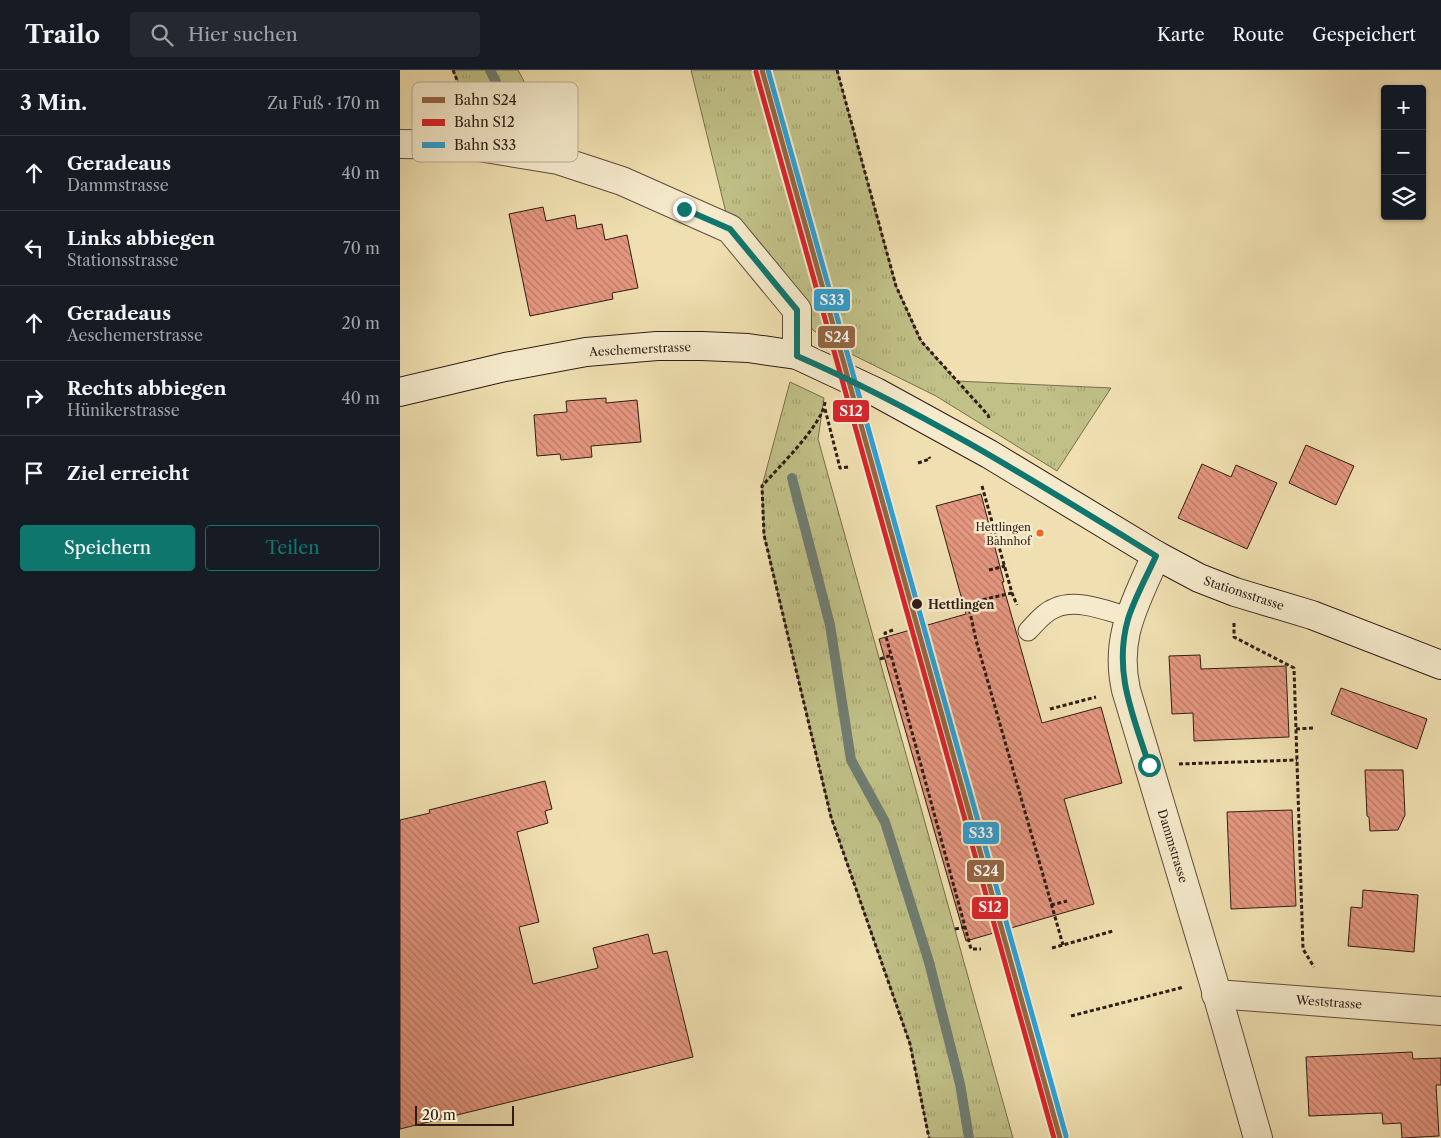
<!DOCTYPE html>
<html lang="de">
<meta charset="utf-8">
<style>
:root{--surface:#171b24;--page:#242831;--text:#f1f3f6;--muted:#9ea1a6;--line:#363941;--accent:#0f766e}
body{margin:0;font-family:"Libre Caslon Text",serif;background:var(--page);color:var(--text)}
.controls{position:absolute;right:15px;top:15px;display:grid;overflow:hidden;border-radius:5px;box-shadow:0 1px 4px #0004}
.controls button{width:45px;height:45px;display:grid;place-items:center;padding:0;border:0;border-bottom:1px solid var(--line);background:var(--surface);color:var(--text);font:25px sans-serif}
.scale{position:absolute;left:15px;bottom:12px;width:99px;box-sizing:border-box;padding-left:5px;border:2px solid #2f1c15;border-top:0;font-size:14px;line-height:18px;white-space:nowrap;color:#2f1c15;-webkit-text-stroke:4px #f5ebcc;paint-order:stroke}
.stop{position:absolute;width:15px;height:15px;margin:-11px;border:4px solid #0f766e;border-radius:50%;background:#fff}
.stop.end{background:#0f766e;border-color:#fff;box-shadow:0 1px 5px #0008}
.list{margin:0;padding:0;list-style:none}
h2{display:flex;justify-content:space-between;align-items:center;height:65px;margin:0;padding:0 20px;font-size:21px}
h2 small{font-size:16px;font-weight:400;color:var(--muted)}
.list li{display:grid;grid-template-columns:32px 1fr auto;gap:15px;align-items:center;box-sizing:border-box;height:75px;padding:0 20px;border-top:1px solid var(--line)}
.list b{display:block;font-size:19px;white-space:nowrap}
.list p{margin:0;font-size:16px;white-space:nowrap;color:var(--muted)}
.list em{font-size:16px;font-style:normal;color:var(--muted)}
.actions{display:flex;gap:10px;padding:15px 20px}
.actions a{flex:1;padding:11px 0;border:1px solid var(--accent);border-radius:5px;text-align:center;font-size:18px;color:var(--accent)}
.actions .main{background:var(--accent);color:#fff}
.icon{flex:none;width:28px;height:28px;fill:none;stroke:currentColor;stroke-width:2;stroke-linecap:round;stroke-linejoin:round}
.map{position:relative;flex:none;width:1041px;height:1068px;overflow:hidden}
header{display:flex;align-items:center;gap:30px;box-sizing:border-box;height:70px;padding:0 25px;background:var(--surface);border-bottom:1px solid var(--line)}
header strong{font-size:24px}
nav{display:flex;gap:28px;margin-inline-start:auto;font-size:18px}
.search{width:350px;height:45px;background:var(--page);display:flex;align-items:center;gap:12px;box-sizing:border-box;padding:0 18px;border-radius:5px;color:var(--muted);font-size:19px}
main{display:flex}
aside{flex:1;background:var(--surface)}
.map>svg:first-child{display:block}
.grass{fill:url(#grass-tufts);stroke:#786e4e}
.lines{fill:none;stroke-linecap:round;stroke-linejoin:round}
.stream{stroke:#6f7d71;stroke-width:10}
.building{fill:url(#building-back-hatch);stroke:#2f1c15}
.lane-casing{stroke:#5f4d3c;stroke-width:21}
.street-casing{stroke:#5f4d3c;stroke-width:30}
.secondary-casing{stroke:#2f1c15;stroke-width:30}
.path{stroke:#2f1c15;stroke-width:3;stroke-dasharray:4 2.5;stroke-linecap:butt}
.lane{stroke:#f5ebcc;stroke-width:19}
.street{stroke:#f5ebcc;stroke-width:28}
.secondary{stroke:#f5ebcc;stroke-width:28}
.rail-1-casing{stroke:#f5ebcc;stroke-width:9}
.rail-2-casing{stroke:#f5ebcc;stroke-width:9}
.rail-3-casing{stroke:#f5ebcc;stroke-width:9}
.rail-1{stroke:#946644;stroke-width:5}
.rail-2{stroke:#d8242b;stroke-width:5}
.rail-3{stroke:#2da0d5;stroke-width:5}
.route{stroke:#0f766e;stroke-width:6}
.bus-dot{fill:#f26522;stroke:#f5ebcc;stroke-width:2}
.stop-dot{fill:#2f1c15;stroke:#f5ebcc;stroke-width:2}
.labels{text-anchor:middle;dominant-baseline:central;stroke-width:5;stroke-linejoin:round;paint-order:stroke}
.bus-label{font-size:11px;fill:#2f1c15;stroke:#f5ebcc;text-anchor:end}
.street-label{font-size:12px;fill:#2f1c15;stroke:#f5ebcc}
.stop-label{font-size:12px;font-weight:bold;fill:#2f1c15;stroke:#f5ebcc;text-anchor:start}
.key{fill:#f5ebcc;stroke:#baad95;stroke-width:1}
.key-label{font-size:14px;fill:#2f1c15}
.line-badge{stroke:#f5ebcc;stroke-width:2}
.badge-label{font-size:14px;text-anchor:middle;font-weight:bold;fill:#fff}
</style>
<header>
<strong>Trailo</strong>
<div class="search"><svg class="icon" aria-label="search" viewBox="0 0 24 24"><circle cx="10" cy="10" r="6"/><path d="M15 15l6 6"/></svg>Hier suchen</div>
<nav><a>Karte</a><a>Route</a><a>Gespeichert</a></nav>
</header>
<main>
<aside>
<h2>3 Min.<small>Zu Fuß · 170 m</small></h2>
<ul class="list">
<li><svg class="icon" aria-label="ahead" viewBox="0 0 24 24"><path d="M12 20V5M6 11l6-6 6 6"/></svg><div><b>Geradeaus</b><p>Dammstrasse</p></div><em>40 m</em></li>
<li><svg class="icon" aria-label="left" viewBox="0 0 24 24"><path d="M17 20v-9H6M10 6l-5 5 5 5"/></svg><div><b>Links abbiegen</b><p>Stationsstrasse</p></div><em>70 m</em></li>
<li><svg class="icon" aria-label="ahead" viewBox="0 0 24 24"><path d="M12 20V5M6 11l6-6 6 6"/></svg><div><b>Geradeaus</b><p>Aeschemerstrasse</p></div><em>20 m</em></li>
<li><svg class="icon" aria-label="right" viewBox="0 0 24 24"><path d="M7 20v-9h11M14 6l5 5-5 5"/></svg><div><b>Rechts abbiegen</b><p>Hünikerstrasse</p></div><em>40 m</em></li>
<li><svg class="icon" aria-label="arrive" viewBox="0 0 24 24"><path d="M6 21V4h12l-3 4 3 4H6"/></svg><div><b>Ziel erreicht</b></div></li>
</ul>
<div class="actions"><a class="main">Speichern</a><a>Teilen</a></div>
</aside>
<div class="map">
<svg width="1041" height="1068" viewBox="0 0 1041 1068">
<defs>
<pattern id="grass-tufts" width="24" height="20" patternUnits="userSpaceOnUse" patternTransform="scale(1.25)"><rect width="24" height="20" fill="#c0c087"/><path d="M3 7l-1-3M5 7V3M7 7l1-3M15 17l-1-3M17 17v-4M19 17l1-3" fill="none" stroke="#a5a474"/></pattern>
<pattern id="building-back-hatch" width="6" height="6" patternUnits="userSpaceOnUse" patternTransform="scale(1.25)"><rect width="6" height="6" fill="#e59780"/><path d="M-1 5l2 2M0 0l6 6M5-1l2 2" fill="none" stroke="#ba7a68"/></pattern>
</defs>
<rect width="100%" height="100%" fill="#f0e0b1"/>
<filter id="stains"><feTurbulence type="fractalNoise" baseFrequency=".004" numOctaves="4"/><feColorMatrix values="0 0 0 0 .2 0 0 0 0 .09 0 0 0 0 .02 0 0 0 .5 -.17"/></filter>
<radialGradient id="worn" r=".72"><stop offset=".6" stop-color="#630" stop-opacity="0"/><stop offset="1" stop-color="#630" stop-opacity=".3"/></radialGradient>
<g class="grass">
<polygon points="53,0 118,0 127,17 159,63 158,90 67,75 65,30"/>
<polygon points="291,0 437,0 496,216 521,271 556,311 711,318 657,401 536,326 445,281 414,261 330,159"/>
<polygon points="390,312 424,328 418,369 613,1068 529,1068 510,974 431,747 364,465 362,416"/>
</g>
<g class="lines">
<g class="stream">
<polyline points="90,0 120,61"/>
<polyline points="392,408 430,555 451,690 485,752 529,892 560,1014 569,1068"/>
</g>
</g>
<g class="building">
<polygon points="143,137 146,151 175,145 177,159 202,154 205,170 227,165 238,218 212,223 213,229 130,246 109,144"/>
<polygon points="206,328 206,333 237,330 241,372 191,376 192,387 161,390 160,384 137,386 134,345 167,342 166,331"/>
<polygon points="906,375 954,396 936,435 889,413"/>
<polygon points="802,394 831,407 836,395 877,413 847,479 778,448"/>
<polygon points="581,424 604,512 602,512 642,653 701,637 722,713 664,729 694,834 566,871 479,569 566,544 536,436"/>
<polygon points="800,585 801,599 886,596 889,667 794,671 793,643 772,644 769,586"/>
<polygon points="941,618 1027,649 1017,679 931,644"/>
<polygon points="965,700 1003,700 1005,745 998,760 970,761 969,747 967,746"/>
<polygon points="145,711 152,739 145,741 148,753 117,762 139,852 119,857 133,914 198,898 193,878 248,864 253,884 267,881 293,987 0,1059 0,750 30,743 29,740"/>
<polygon points="892,740 896,836 831,839 827,742"/>
<polygon points="963,820 1018,825 1014,882 948,876 951,837 962,838"/>
<polygon points="1012,982 1013,989 1041,988 1041,1015 1036,1015 1039,1066 1002,1068 1001,1053 983,1054 982,1043 909,1046 906,987"/>
</g>
<g class="lines">
<g class="lane-casing">
<path id="lane" d="M 628,561 C 636,553 644,542 655,538 C 677,528 707,541 729,547"/>
</g>
<g class="street-casing">
<g id="street">
<polyline points="0,74 67,75 158,90 222,111 330,159 397,240 397,285"/>
<path d="M 756,485 C 736,533 714,566 726,620 L 813,910 L 858,1068"/>
<polyline points="816,924 1041,941"/>
</g>
</g>
<g class="secondary-casing">
<polyline id="secondary" points="0,322 105,297 186,282 257,276 302,276 348,278 397,285 476,322 589,384 756,485 799,508 835,522 912,545 1041,595"/>
</g>
<g class="path">
<polyline points="53,0 65,30 65,44"/>
<polyline points="437,0 496,216 521,271 588,345 589,348"/>
<path d="M 425,332 C 423,354 378,398 362,416 L 364,465 L 431,747 L 510,974 L 529,1068"/>
<polyline points="425,339 440,398 448,397"/>
<polyline points="518,393 530,389 529,387"/>
<polyline points="582,416 612,523 617,535"/>
<polyline points="589,500 605,496"/>
<polyline points="612,523 568,533 576,570 663,875"/>
<polyline points="834,553 834,567 894,598 903,879 914,897"/>
<polyline points="493,560 485,563 571,879 581,879"/>
<polyline points="480,589 492,585"/>
<polyline points="650,639 696,627"/>
<polyline points="896,659 913,658"/>
<polyline points="779,694 897,690"/>
<polyline points="651,835 667,831"/>
<polyline points="555,859 565,857"/>
<polyline points="652,878 713,861"/>
<polyline points="671,946 784,917"/>
</g>
<use href="#lane" class="lane"/>
<use href="#street" class="street"/>
<use href="#secondary" class="secondary"/>
<g class="rail-1-casing">
<polyline id="rail-1" points="362,0 660,1068"/>
</g>
<g class="rail-2-casing">
<polyline id="rail-2" points="356,2 654,1068"/>
</g>
<g class="rail-3-casing">
<polyline id="rail-3" points="368,0 666,1066"/>
</g>
<use href="#rail-1" class="rail-1"/>
<use href="#rail-2" class="rail-2"/>
<use href="#rail-3" class="rail-3"/>
</g>
<g class="lines">
<path class="route" d="M 284,139 L 330,159 L 397,240 L 397,286 C 523,341 639,414 756,486 C 747,506 735,527 728,549 C 713,602 733,645 749,695"/>
</g>
<circle class="bus-dot" cx="640" cy="463" r="4.5"/>
<circle class="stop-dot" cx="517" cy="534" r="6"/>
<g class="labels">
<g class="bus-label">
<text x="631" y="457">Hettlingen<tspan x="631" dy="14">Bahnhof</tspan></text>
</g>
<g class="street-label">
<text transform="translate(240 279) rotate(-3)">Aeschemerstrasse</text>
<text transform="translate(844 523) rotate(18)">Stationsstrasse</text>
<text transform="translate(773 776) rotate(73)">Dammstrasse</text>
<text transform="translate(929 932) rotate(4)">Weststrasse</text>
</g>
<g class="stop-label">
<text x="528" y="534">Hettlingen</text>
</g>
</g>
<rect x="12" y="12" width="166" height="80" rx="8" class="key"/>
<rect x="22" y="27" width="23" height="6" fill="#946644"/>
<rect x="22" y="49" width="23" height="7" fill="#d8242b"/>
<rect x="22" y="72" width="23" height="6" fill="#2da0d5"/>
<g class="key-label">
<text x="54" y="35">Bahn S24</text>
<text x="54" y="57">Bahn S12</text>
<text x="54" y="80">Bahn S33</text>
</g>
<g class="line-badge">
<rect x="413" y="218" width="38" height="24" rx="5" fill="#2da0d5"/>
<rect x="417" y="255" width="39" height="24" rx="5" fill="#946644"/>
<rect x="432" y="329" width="38" height="24" rx="5" fill="#d8242b"/>
<rect x="562" y="751" width="38" height="24" rx="5" fill="#2da0d5"/>
<rect x="566" y="789" width="39" height="24" rx="5" fill="#946644"/>
<rect x="571" y="826" width="38" height="24" rx="5" fill="#d8242b"/>
</g>
<g class="badge-label">
<text x="432" y="235">S33</text>
<text x="437" y="272">S24</text>
<text x="451" y="346">S12</text>
<text x="581" y="768">S33</text>
<text x="586" y="806">S24</text>
<text x="590" y="842">S12</text>
</g>
<rect width="100%" height="100%" filter="url(#stains)"/>
<rect width="100%" height="100%" fill="url(#worn)"/>
</svg>
<div class="controls">
<button>+</button>
<button>−</button>
<button><svg class="icon" aria-label="layers" viewBox="0 0 24 24"><path d="M12 4l9 5-9 5-9-5zM3 14l9 5 9-5"/></svg></button>
</div>
<div class="scale">20 m</div>
<div class="stop" style="left:749px;top:695px"></div>
<div class="stop end" style="left:284px;top:139px"></div>
</div>
</main>
